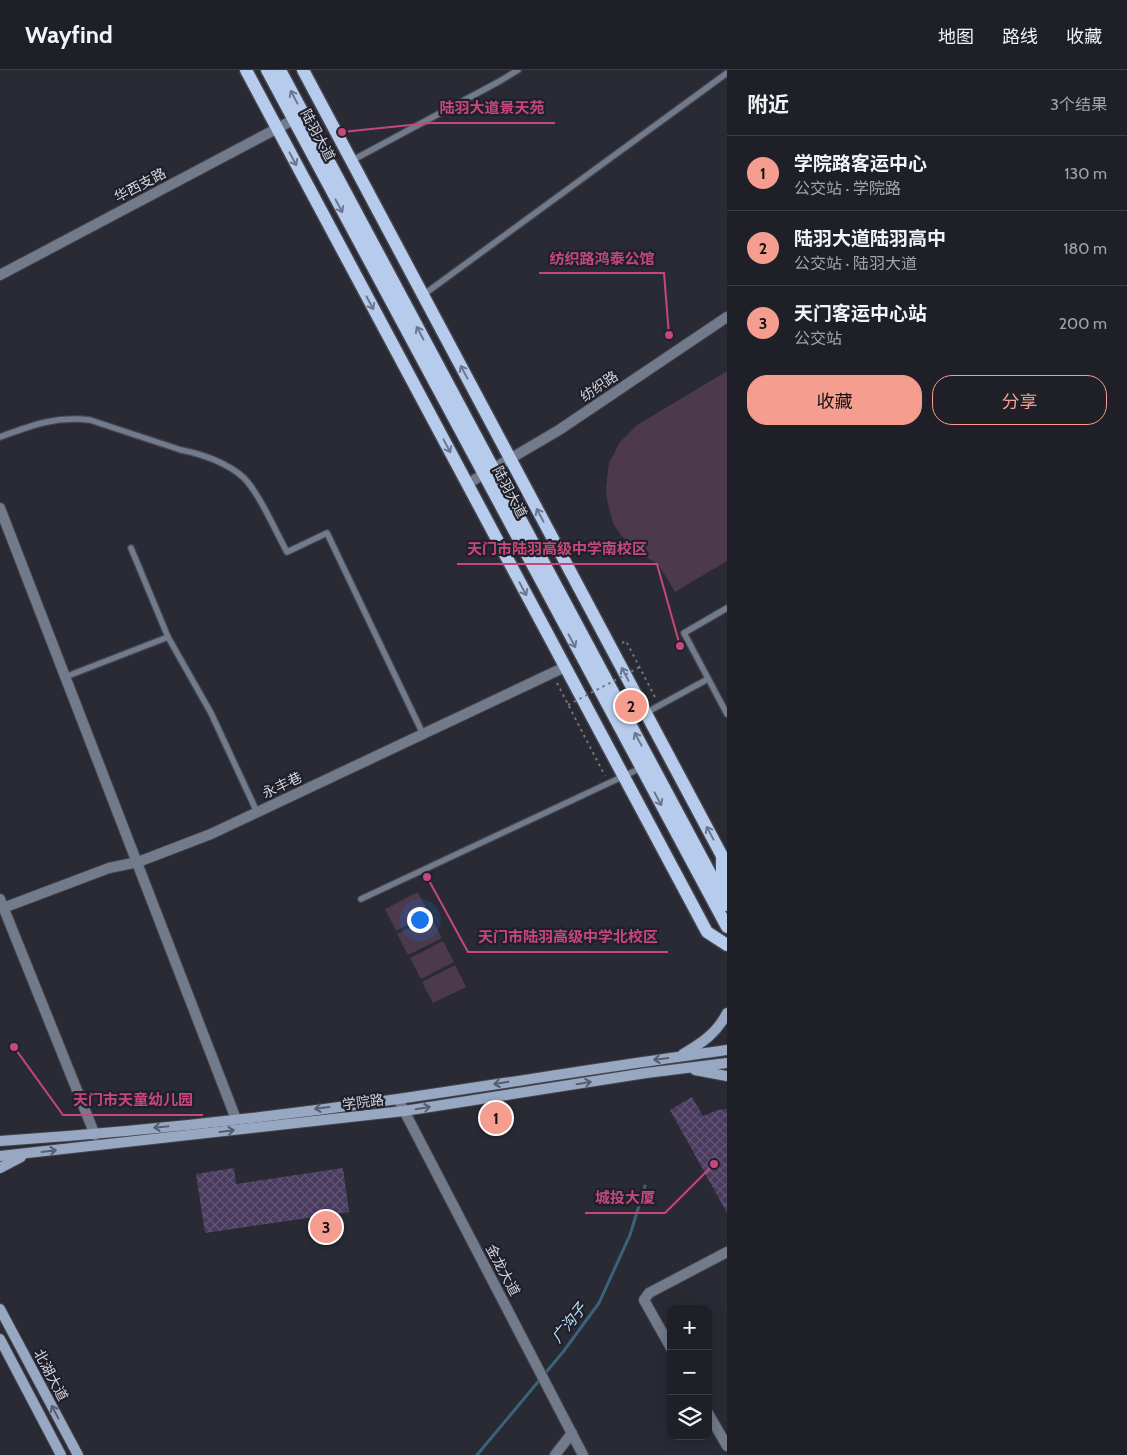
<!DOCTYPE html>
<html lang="zh">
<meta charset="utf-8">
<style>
:root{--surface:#1f2027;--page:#27282f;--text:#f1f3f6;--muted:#a1a3a7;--line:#3c3e44;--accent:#f59d8e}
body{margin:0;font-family:Cabin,"Noto Sans SC",sans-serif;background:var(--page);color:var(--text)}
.controls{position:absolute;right:15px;bottom:15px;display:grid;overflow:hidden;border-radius:10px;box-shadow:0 2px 12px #0003}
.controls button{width:45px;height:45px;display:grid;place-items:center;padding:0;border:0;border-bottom:1px solid var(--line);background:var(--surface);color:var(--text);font:25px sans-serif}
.you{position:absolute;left:419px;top:849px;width:18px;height:18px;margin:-12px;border:4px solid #fff;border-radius:50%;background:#1a73e8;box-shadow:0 0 0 8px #1a73e833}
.badge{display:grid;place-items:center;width:32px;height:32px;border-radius:50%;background:var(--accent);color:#111;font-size:16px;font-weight:700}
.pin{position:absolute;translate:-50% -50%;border:2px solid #fff;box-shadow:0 1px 5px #0006}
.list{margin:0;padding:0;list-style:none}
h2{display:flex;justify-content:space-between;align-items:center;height:65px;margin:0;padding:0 20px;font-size:21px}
h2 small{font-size:16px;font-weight:400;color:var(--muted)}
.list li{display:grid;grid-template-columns:32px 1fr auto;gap:15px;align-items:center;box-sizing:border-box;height:75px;padding:0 20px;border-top:1px solid var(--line)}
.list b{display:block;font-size:19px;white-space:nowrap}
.list p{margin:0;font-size:16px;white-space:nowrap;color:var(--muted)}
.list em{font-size:16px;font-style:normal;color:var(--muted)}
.actions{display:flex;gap:10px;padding:15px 20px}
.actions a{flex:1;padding:11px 0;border:1px solid var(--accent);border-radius:20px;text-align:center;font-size:18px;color:var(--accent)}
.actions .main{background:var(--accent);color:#111}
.icon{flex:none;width:28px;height:28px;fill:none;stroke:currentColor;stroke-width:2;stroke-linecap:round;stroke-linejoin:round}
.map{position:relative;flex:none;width:727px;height:1385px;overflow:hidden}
header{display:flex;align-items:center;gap:30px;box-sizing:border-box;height:70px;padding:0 25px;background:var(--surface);border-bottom:1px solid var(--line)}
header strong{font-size:24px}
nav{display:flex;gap:28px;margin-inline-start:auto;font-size:18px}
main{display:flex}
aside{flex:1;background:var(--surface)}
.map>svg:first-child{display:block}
.green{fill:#4c394c}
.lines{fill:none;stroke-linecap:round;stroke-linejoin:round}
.stream{stroke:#3b627b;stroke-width:3}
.building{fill:url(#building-cross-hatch)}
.service-casing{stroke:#44454f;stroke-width:8}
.minor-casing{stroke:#44454f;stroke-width:12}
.tertiary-casing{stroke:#44454f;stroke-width:12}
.secondary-casing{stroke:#44454f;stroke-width:12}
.primary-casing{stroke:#44454f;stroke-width:15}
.path{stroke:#75767e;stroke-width:2;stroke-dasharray:2.5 4;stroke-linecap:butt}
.service{stroke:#717b8b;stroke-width:5.5}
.minor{stroke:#717b8b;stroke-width:10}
.tertiary{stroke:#717b8b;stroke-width:10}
.secondary{stroke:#99a8c2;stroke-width:10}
.primary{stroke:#b7cced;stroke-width:12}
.path-bridge{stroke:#75767e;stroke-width:2;stroke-dasharray:2.5 4;stroke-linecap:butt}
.oneway{stroke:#6b768c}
.oneway2{stroke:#565d6e}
.labels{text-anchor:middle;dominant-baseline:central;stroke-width:4.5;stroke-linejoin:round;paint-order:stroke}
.street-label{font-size:14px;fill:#d2d3da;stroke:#1f202a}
.water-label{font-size:15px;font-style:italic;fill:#bae1fb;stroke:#1f202a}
.leader{fill:none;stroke:#c6477b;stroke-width:2}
.callout-dot{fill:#c6477b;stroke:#1f202a;stroke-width:2}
.callout-label{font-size:15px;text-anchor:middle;font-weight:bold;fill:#c6477b;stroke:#1f202a;stroke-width:4.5;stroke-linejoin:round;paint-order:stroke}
</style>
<header>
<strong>Wayfind</strong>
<nav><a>地图</a><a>路线</a><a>收藏</a></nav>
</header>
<main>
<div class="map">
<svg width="727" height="1385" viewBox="0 0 727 1385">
<defs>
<pattern id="building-cross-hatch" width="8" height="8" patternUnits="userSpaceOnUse" patternTransform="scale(1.25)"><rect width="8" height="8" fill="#4a3b5e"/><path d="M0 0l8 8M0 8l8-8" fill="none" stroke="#635674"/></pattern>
</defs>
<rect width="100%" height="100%" fill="#292a34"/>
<g class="green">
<polygon points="727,301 727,491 675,522 658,494 637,482 620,464 613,453 607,430 606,418 609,393 620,372 637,355"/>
<polygon points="418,822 429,844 396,861 385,839"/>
<polygon points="431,847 442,868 408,885 397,864"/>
<polygon points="443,871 454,892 421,909 410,888"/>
<polygon points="455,895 466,917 433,933 422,912"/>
</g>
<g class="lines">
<polyline class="stream" points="477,1385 563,1282 599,1233 630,1165 645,1116"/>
</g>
<g class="building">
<polygon points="692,1027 703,1046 718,1040 727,1039 727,1143 670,1040"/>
<polygon points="234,1098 236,1114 343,1098 349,1142 205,1163 196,1104"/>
</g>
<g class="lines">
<g class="service-casing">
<g id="service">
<polyline points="351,91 500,11 518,0"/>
<polyline points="423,225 727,3"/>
<path d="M 0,367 C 32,355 56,346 90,350 L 181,380 C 202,384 228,393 244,408 C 259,423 276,462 287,482 L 327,463 L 423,664"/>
<polyline points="131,478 168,567 211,643 257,742"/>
<polyline points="727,538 684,563 727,644"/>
<polyline points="65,607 168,567"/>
<polyline points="629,652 708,609"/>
<polyline points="361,829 641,698"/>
</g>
</g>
<g class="minor-casing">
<g id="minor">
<polyline points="0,205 293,50"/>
<polyline points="0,438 236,1049"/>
<polyline points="0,829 95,1065"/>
<polyline points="3,838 109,798 138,792 211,764 565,597"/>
<polyline points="398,1029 583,1385"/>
<polyline points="671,1278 644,1230 649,1223 727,1182"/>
<polyline points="708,1343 727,1376"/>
<polyline points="555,1385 572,1363"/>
</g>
</g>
<g class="tertiary-casing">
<polyline id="tertiary" points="467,414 559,360 727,247"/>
</g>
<g class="secondary-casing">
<g id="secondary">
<path d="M 683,984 C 702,973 717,963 727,943"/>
<polyline points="695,1000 727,1006"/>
<path d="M 0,1071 C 133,1062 266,1048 398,1029 C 508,1013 617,995 727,980"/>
<polyline points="0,1086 404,1041 646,1003 727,993"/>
<polyline points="0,1098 21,1087"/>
<polyline points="0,1239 78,1385"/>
<polyline points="0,1269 61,1385"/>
</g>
</g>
<g class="primary-casing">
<g id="primary">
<polyline points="246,0 707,862 727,875"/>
<polyline points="267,0 727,857"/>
<polyline points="280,0 727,835"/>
<polyline points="303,0 722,786 722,824"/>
</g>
</g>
<g class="path">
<polyline points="622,573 626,571 656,629"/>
<polyline points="557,613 605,706"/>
</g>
<use href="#service" class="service"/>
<use href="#minor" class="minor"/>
<use href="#tertiary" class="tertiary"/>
<use href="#secondary" class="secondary"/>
<use href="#primary" class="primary"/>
<polyline class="path-bridge" points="568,635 640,597"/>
</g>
<defs><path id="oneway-shaft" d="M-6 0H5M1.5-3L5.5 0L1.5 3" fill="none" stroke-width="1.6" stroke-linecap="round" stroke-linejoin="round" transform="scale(1.25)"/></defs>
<g class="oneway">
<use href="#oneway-shaft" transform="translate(294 27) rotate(-118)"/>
<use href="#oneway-shaft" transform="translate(293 89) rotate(62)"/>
<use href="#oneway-shaft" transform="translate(339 136) rotate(62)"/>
<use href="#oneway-shaft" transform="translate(370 233) rotate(62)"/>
<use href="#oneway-shaft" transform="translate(420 263) rotate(-118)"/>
<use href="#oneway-shaft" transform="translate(464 302) rotate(-118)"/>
<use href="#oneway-shaft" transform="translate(447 376) rotate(62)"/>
<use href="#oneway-shaft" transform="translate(540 445) rotate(-118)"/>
<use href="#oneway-shaft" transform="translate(523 519) rotate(62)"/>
<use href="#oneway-shaft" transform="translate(572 571) rotate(62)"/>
<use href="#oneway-shaft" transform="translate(625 604) rotate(-118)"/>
<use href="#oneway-shaft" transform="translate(638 669) rotate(-118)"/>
<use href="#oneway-shaft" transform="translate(658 729) rotate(62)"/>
<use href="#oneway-shaft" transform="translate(710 763) rotate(-118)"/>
</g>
<g class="oneway2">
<use href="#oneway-shaft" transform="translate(661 989) rotate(173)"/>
<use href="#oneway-shaft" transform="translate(501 1013) rotate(171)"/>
<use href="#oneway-shaft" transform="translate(584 1013) rotate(-9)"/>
<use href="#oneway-shaft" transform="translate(322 1038) rotate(173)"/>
<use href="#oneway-shaft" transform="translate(423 1038) rotate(-9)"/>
<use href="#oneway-shaft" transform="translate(161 1057) rotate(174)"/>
<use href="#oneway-shaft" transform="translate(227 1061) rotate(-7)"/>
<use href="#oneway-shaft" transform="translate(49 1081) rotate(-7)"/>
<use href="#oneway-shaft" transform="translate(55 1342) rotate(-118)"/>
</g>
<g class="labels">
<g class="street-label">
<text transform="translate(318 65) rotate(62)">陆羽大道</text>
<text transform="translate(140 115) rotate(-28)">华西支路</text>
<text transform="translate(599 316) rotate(-34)">纺织路</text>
<text transform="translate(510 422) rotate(62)">陆羽大道</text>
<text transform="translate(282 715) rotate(-25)">永丰巷</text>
<text transform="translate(363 1032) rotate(-7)">学院路</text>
<text transform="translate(503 1200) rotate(62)">金龙大道</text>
<text transform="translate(51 1305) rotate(62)">北湖大道</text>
</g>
<g class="water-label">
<text transform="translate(569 1253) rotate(-51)">广沟子</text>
</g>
</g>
<path class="leader" d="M342 62L430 53H555M669 265L664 203H539M680 576L657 494H457M427 807L468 882H668M14 977L63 1045H203M714 1094L665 1143H585"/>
<g class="callout-dot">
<circle cx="342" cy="62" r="5"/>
<circle cx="669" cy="265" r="5"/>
<circle cx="680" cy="576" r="5"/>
<circle cx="427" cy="807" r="5"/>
<circle cx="14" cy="977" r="5"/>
<circle cx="714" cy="1094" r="5"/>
</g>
<g class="callout-label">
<text x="492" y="43">陆羽大道景天苑</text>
<text x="602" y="194">纺织路鸿泰公馆</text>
<text x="557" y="484">天门市陆羽高级中学南校区</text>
<text x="568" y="872">天门市陆羽高级中学北校区</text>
<text x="133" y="1035">天门市天童幼儿园</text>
<text x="625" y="1133">城投大厦</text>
</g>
</svg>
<div class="controls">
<button>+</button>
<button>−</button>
<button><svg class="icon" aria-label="layers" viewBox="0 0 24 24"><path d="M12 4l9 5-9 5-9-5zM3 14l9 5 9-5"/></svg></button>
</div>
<div class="you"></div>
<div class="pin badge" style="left:496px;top:1048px">1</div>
<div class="pin badge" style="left:631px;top:636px">2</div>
<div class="pin badge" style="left:326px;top:1157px">3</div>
</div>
<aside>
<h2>附近<small>3个结果</small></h2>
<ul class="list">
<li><span class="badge">1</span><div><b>学院路客运中心</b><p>公交站 · 学院路</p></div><em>130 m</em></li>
<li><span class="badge">2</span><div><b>陆羽大道陆羽高中</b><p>公交站 · 陆羽大道</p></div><em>180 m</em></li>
<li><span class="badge">3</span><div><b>天门客运中心站</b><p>公交站</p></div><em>200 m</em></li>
</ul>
<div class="actions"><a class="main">收藏</a><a>分享</a></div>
</aside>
</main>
